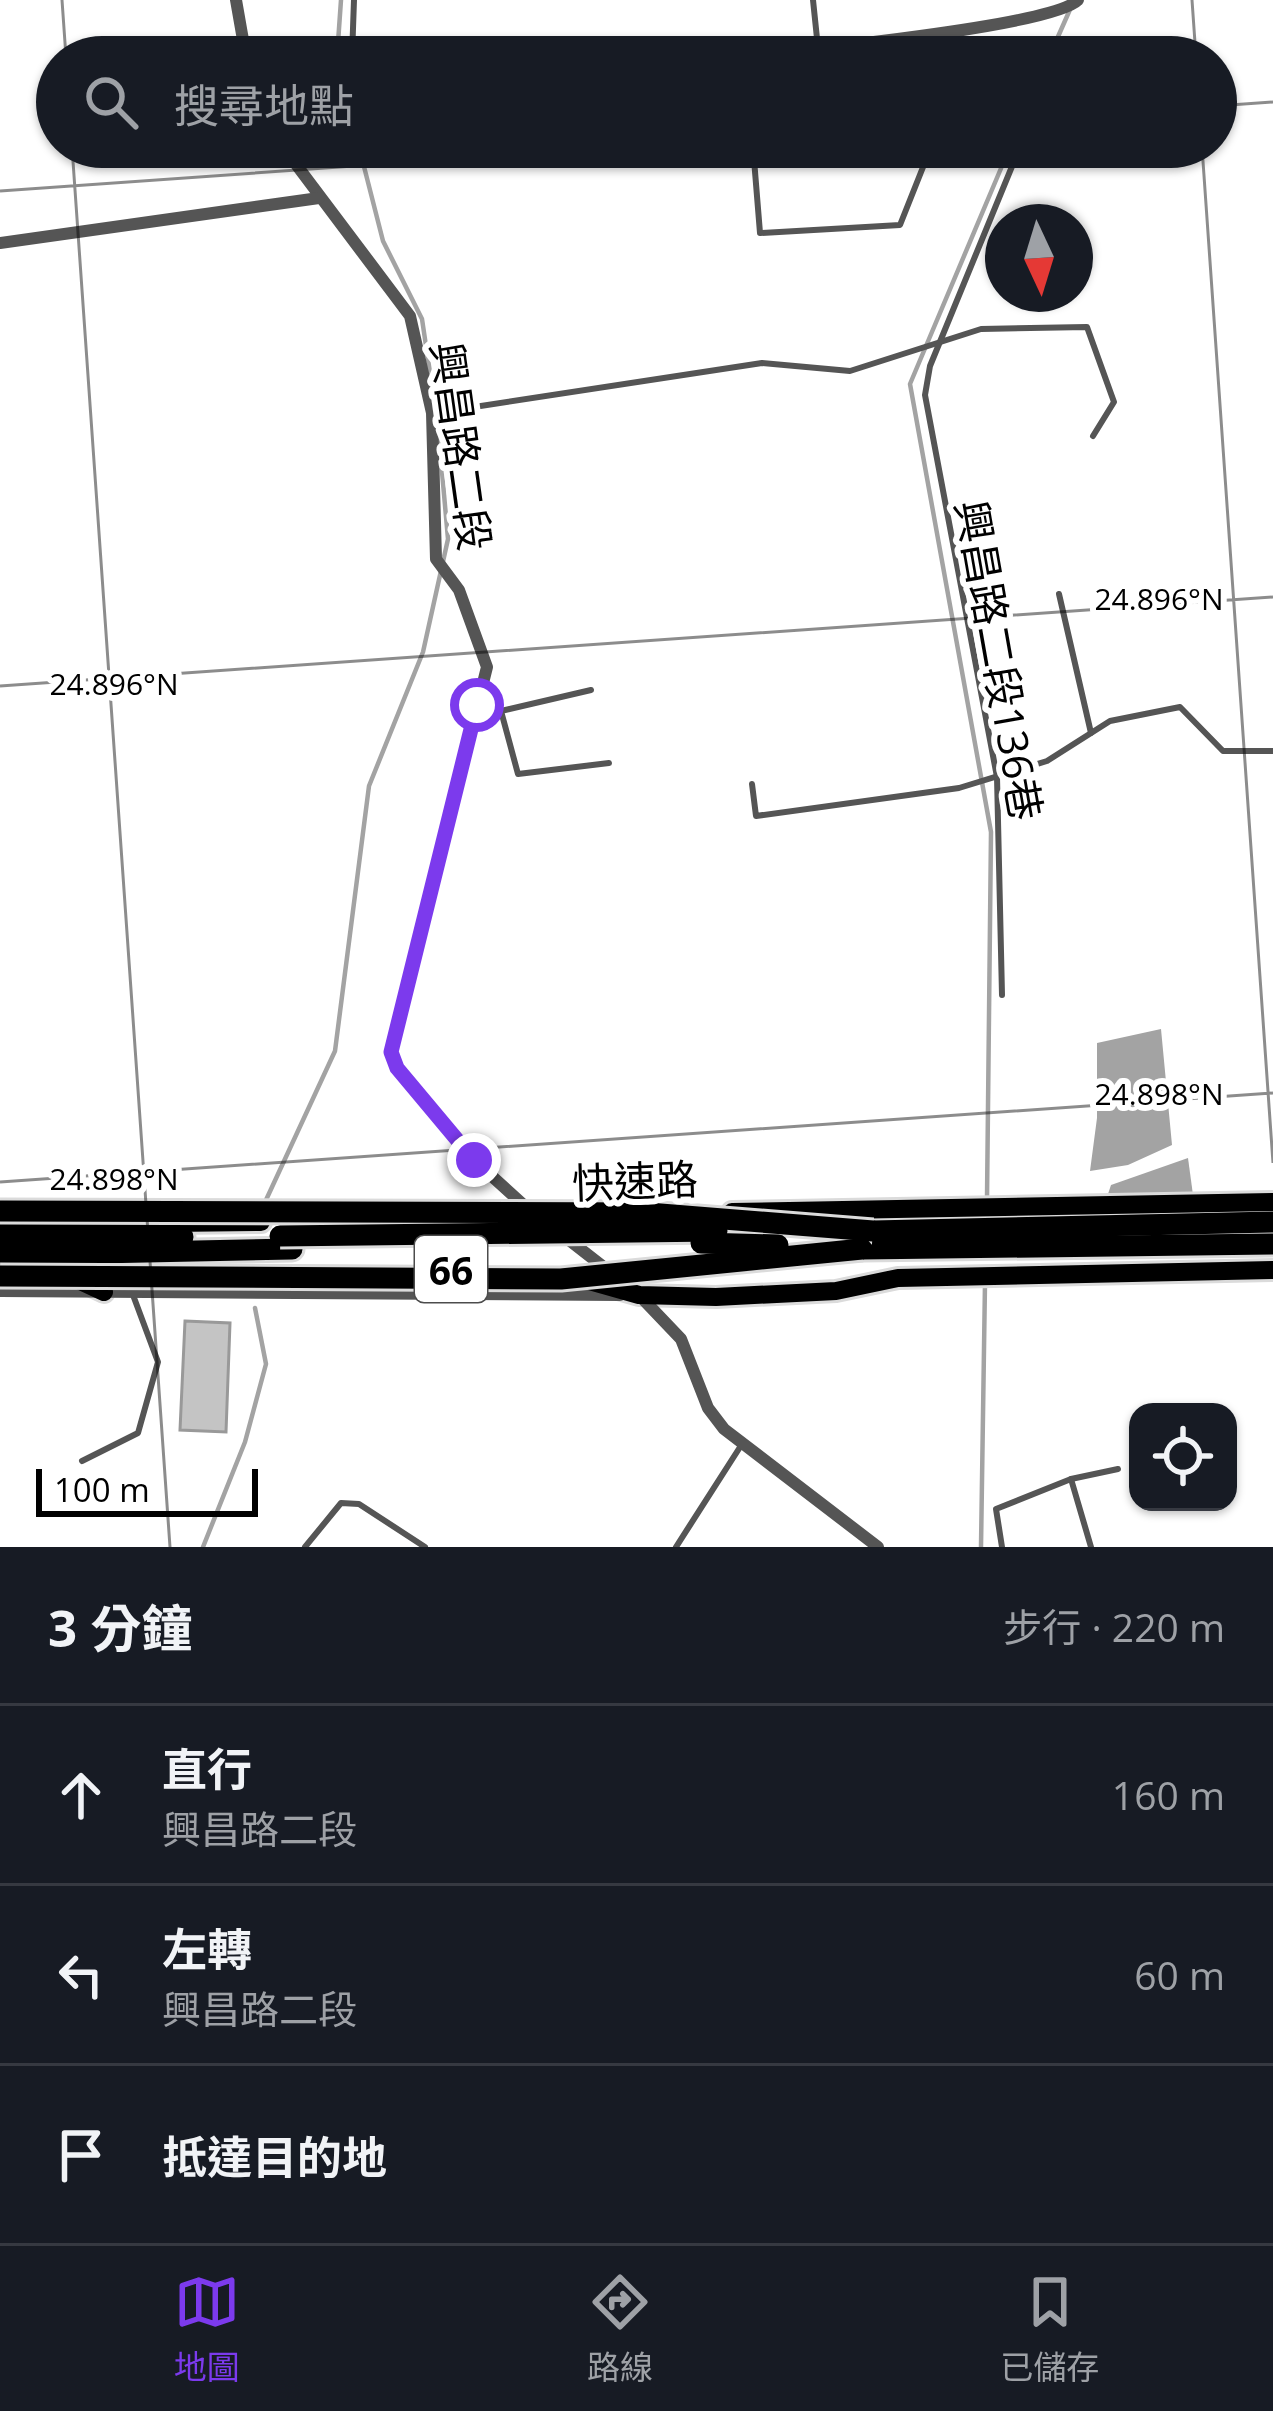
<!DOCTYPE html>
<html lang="zh-TW">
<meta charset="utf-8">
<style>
:root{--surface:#171b24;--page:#20242c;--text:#f1f3f6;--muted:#9ea1a6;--line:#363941;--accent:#7c3aed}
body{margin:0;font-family:"Open Sans","Noto Sans TC",sans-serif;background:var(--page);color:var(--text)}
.controls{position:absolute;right:36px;bottom:36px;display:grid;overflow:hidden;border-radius:24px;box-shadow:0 3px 9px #0004}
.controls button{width:108px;height:108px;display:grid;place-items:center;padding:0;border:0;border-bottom:3px solid var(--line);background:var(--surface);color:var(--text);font:60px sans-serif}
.compass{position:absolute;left:985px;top:204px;width:108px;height:108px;border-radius:50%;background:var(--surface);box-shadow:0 3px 9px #0004;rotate:176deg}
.scale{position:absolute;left:36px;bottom:30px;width:222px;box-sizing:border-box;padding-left:12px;border:6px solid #000;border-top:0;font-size:33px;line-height:42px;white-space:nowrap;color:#000;-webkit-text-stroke:9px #fff;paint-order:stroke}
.stop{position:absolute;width:36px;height:36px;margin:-27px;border:9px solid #7c3aed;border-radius:50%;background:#fff}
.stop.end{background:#7c3aed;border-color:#fff;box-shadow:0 3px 12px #0008}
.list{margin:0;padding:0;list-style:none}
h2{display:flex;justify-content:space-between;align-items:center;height:156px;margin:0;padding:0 48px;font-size:51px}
h2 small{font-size:39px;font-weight:400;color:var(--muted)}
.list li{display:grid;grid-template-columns:78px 1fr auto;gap:36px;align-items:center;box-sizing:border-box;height:180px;padding:0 48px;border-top:3px solid var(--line)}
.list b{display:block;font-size:45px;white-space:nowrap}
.list p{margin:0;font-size:39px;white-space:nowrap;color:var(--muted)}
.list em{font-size:39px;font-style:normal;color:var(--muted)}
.icon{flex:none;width:66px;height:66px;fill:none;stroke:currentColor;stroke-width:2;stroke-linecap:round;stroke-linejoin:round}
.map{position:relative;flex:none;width:1273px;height:1547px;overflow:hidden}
.search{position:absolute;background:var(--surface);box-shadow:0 3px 9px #0004;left:36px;right:36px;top:36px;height:132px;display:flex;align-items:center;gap:30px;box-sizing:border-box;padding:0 42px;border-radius:66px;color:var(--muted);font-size:45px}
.sheet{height:696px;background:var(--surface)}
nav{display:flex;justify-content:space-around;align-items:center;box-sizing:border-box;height:168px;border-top:3px solid var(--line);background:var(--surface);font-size:33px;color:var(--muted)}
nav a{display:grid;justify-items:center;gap:6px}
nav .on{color:var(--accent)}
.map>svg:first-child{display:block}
.water{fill:#a3a3a3}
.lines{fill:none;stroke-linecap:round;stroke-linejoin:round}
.stream{stroke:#a3a3a3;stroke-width:4.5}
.building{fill:#c4c4c4;stroke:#999;stroke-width:3}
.primary-casing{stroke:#dbdbdb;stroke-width:24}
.highway-casing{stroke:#dbdbdb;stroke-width:27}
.lane{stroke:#555;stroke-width:6}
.street{stroke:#555;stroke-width:12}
.primary{stroke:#000;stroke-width:18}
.highway{stroke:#000;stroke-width:21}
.highway-bridge-casing{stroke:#dbdbdb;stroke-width:27;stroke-linecap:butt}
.highway-bridge{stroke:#000;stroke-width:21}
.route{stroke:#7c3aed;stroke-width:15}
.ticks{fill:none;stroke:#000;stroke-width:3;stroke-opacity:0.45}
.labels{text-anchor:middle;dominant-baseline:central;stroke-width:12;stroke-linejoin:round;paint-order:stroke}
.shield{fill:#fff;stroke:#4c4c4c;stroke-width:3}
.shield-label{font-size:39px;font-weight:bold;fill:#000}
.street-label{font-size:42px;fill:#000;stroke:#fff}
.ticks-label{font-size:30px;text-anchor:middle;fill:#000;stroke:#fff;stroke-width:12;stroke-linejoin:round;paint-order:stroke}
</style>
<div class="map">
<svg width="1273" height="1547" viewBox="0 0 1273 1547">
<rect width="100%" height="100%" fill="#fff"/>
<g class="water">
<polygon points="1161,1029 1172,1145 1128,1165 1090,1171 1097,1118 1097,1043"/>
<polygon points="1188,1158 1193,1195 1108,1194 1111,1185"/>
</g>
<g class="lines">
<g class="stream">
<polyline points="337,57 341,0"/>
<polyline points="1049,57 1072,5"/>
<polyline points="359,147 383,241 422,319 432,386"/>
<polyline points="987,1199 991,832 910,384 1010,147"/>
<polyline points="266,1200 335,1051 369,786 423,652 448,539 438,427"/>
<polyline points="203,1547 245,1442 266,1364 255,1308"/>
<polyline points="981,1547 985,1283"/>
</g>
</g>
<polygon class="building" points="185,1321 230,1323 226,1432 180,1430"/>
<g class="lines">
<g class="primary-casing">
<g id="primary">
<polyline points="732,1212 1273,1202"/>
<polyline points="0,1225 261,1222"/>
<polyline points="74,1278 104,1292"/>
<polyline points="586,1280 639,1295 716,1297 836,1291 898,1278 1273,1270"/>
</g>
</g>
<g class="highway-casing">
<g id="highway">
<polyline points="873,1231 1273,1222"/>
<polyline points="0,1238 183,1237"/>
<polyline points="862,1249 1273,1244"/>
<polyline points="0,1255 292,1249"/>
</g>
</g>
<g class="lane">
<polyline points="813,0 818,48"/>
<polyline points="352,57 354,0"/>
<polyline points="945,57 947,32"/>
<polyline points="1056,57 1061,47"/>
<polyline points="753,147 760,233 900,225 931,147"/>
<polyline points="435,413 762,363 850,371 981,329 1087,327 1114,402 1093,436"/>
<polyline points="1059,594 1091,733"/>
<polyline points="480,706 501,711 518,774 609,763"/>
<polyline points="501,711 591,690"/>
<polyline points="752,784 756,816 959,788 1047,761 1110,721 1180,707 1223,751 1273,751"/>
<polyline points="1002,995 997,777 925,395 930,366 1020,147"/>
<polyline points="82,1461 138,1433 158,1362 133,1295"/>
<polyline points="1071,1479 1091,1547"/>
<polyline points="305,1547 341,1503 359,1504 425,1547"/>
<polyline points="676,1547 742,1444"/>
<polyline points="1002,1547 996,1509 1071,1479 1118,1469"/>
</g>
<g class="street">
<polyline points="236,0 246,57"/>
<path d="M 740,57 C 793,51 1051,27 1078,0"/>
<polyline points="283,147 410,316 432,413 436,559 459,590 487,667 391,1052 397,1068 474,1160 529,1210"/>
<polyline points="0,243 319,198"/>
<polyline points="560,1233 610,1272"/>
<polyline points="0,1291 620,1295"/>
<polyline points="640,1296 681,1339 708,1408 724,1429 878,1547"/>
</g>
<use href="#primary" class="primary"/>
<use href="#highway" class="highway"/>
<g class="highway-bridge-casing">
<g id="highway-bridge">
<polyline points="0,1211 648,1213 873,1231"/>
<polyline points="280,1236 717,1231"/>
<polyline points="701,1243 778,1245"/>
<polyline points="0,1276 561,1279 862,1249"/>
</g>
</g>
<use href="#highway-bridge" class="highway-bridge"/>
</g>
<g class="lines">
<polyline class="route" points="474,1160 397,1068 391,1052 477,705"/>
</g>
<path class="ticks" d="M 62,0 L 66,57M 1192,0 L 1196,57M 1216,106 L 1273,102M 72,147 L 170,1547M 1202,147 L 1273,1163M 0,191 L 625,147M 0,686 L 1273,597M 0,1182 L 1273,1093"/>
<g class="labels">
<rect class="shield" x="415" y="1236" width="72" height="66" rx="9"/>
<g class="shield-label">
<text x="451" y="1269">66</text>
</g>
<g class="street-label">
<text transform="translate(462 446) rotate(82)">興昌路二段</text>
<text transform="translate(1000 660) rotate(80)">興昌路二段136巷</text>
<text transform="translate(635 1180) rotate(-2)">快速路</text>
</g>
</g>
<g class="ticks-label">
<text x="1159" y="610">24.896°N</text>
<text x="114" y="695">24.896°N</text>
<text x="1159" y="1105">24.898°N</text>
<text x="114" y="1190">24.898°N</text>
</g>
</svg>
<div class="controls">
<button><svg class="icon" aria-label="locate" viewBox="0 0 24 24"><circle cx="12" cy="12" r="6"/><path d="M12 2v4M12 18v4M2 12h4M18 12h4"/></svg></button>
</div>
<svg class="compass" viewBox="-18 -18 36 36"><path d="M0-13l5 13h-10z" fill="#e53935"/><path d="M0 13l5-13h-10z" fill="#9ea1a6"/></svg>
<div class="scale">100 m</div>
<div class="stop" style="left:477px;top:705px"></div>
<div class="stop end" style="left:474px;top:1160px"></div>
<div class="search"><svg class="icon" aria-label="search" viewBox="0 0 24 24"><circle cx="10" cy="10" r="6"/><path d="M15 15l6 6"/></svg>搜尋地點</div>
</div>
<section class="sheet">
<h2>3 分鐘<small>步行 · 220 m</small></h2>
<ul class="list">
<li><svg class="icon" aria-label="ahead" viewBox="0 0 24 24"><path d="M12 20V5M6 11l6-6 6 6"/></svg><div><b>直行</b><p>興昌路二段</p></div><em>160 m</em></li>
<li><svg class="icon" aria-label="left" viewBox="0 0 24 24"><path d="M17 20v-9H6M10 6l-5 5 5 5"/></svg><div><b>左轉</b><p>興昌路二段</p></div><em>60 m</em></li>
<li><svg class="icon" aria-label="arrive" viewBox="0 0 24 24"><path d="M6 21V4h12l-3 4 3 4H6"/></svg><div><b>抵達目的地</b></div></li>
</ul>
</section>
<nav>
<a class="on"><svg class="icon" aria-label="map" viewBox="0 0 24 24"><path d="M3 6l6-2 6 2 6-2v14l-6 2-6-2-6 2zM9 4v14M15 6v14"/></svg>地圖</a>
<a><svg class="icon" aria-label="directions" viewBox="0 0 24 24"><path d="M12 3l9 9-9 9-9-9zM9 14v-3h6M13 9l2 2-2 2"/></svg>路線</a>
<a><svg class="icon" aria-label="saved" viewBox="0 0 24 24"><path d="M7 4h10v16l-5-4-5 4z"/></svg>已儲存</a>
</nav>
